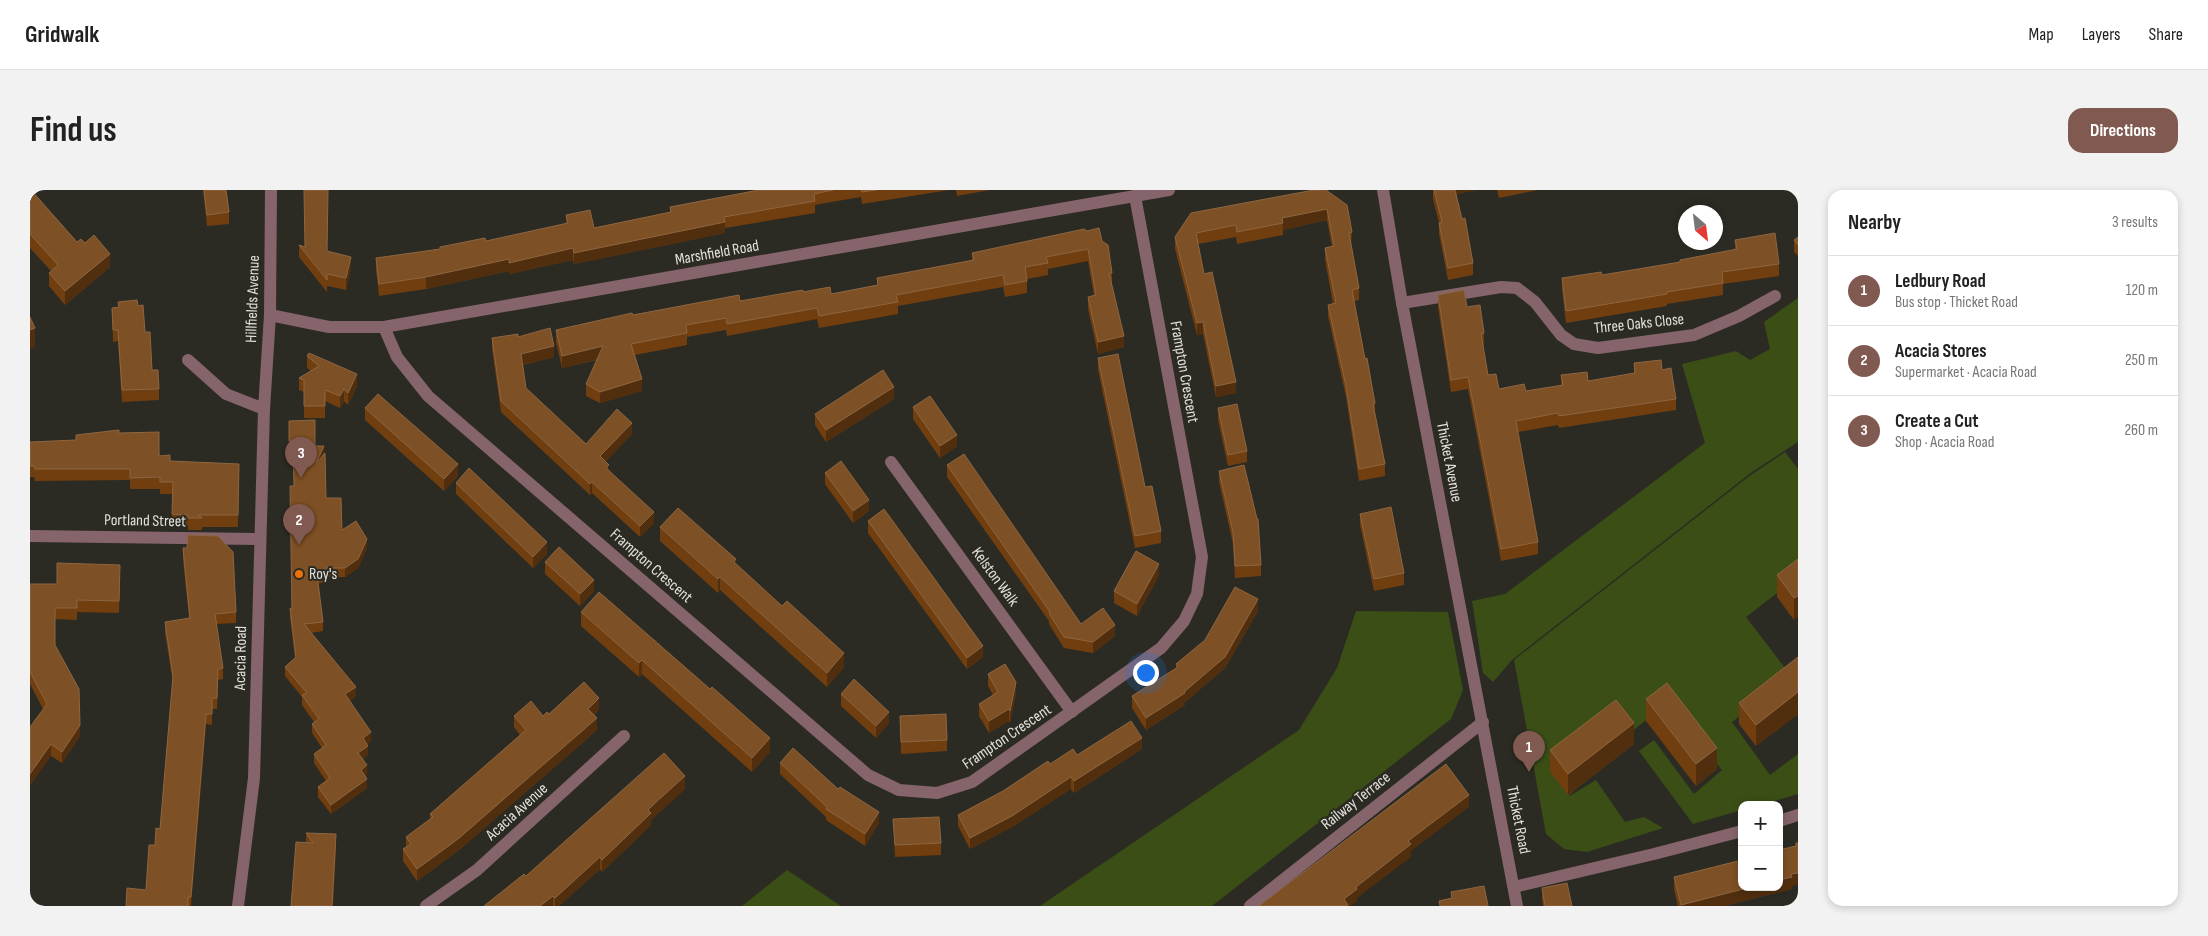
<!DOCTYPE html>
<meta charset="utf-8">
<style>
:root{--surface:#fff;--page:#f2f2f2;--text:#222;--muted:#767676;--line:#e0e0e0;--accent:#805a50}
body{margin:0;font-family:"Sofia Sans Condensed",sans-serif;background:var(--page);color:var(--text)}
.controls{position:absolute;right:15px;bottom:15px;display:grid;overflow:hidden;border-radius:10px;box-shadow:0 2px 8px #0003}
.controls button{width:45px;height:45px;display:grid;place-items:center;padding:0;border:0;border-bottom:1px solid var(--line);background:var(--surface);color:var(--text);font:25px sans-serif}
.compass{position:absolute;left:1648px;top:15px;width:45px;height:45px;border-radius:50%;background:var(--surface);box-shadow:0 2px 8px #0003;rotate:152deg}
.you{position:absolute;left:1115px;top:482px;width:18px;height:18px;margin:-12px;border:4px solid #fff;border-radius:50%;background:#1a73e8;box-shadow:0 0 0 8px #1a73e833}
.badge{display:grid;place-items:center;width:32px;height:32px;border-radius:50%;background:var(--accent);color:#fff;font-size:16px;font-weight:700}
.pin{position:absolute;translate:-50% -41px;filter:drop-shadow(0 1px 2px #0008)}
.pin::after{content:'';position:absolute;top:26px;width:18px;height:15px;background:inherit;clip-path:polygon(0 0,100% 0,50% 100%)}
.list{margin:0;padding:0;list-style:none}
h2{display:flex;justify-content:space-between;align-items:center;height:65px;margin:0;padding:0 20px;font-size:21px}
h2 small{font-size:16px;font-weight:400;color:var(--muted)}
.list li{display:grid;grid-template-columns:32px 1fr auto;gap:15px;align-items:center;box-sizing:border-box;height:70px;padding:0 20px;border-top:1px solid var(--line)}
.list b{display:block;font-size:19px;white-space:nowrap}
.list p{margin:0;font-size:16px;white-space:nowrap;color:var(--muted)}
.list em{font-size:16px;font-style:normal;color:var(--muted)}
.map{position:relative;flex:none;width:1768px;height:716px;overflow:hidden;border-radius:15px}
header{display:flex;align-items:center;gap:30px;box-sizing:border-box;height:70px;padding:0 25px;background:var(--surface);border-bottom:1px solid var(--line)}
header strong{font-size:24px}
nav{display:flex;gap:28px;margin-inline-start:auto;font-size:18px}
.intro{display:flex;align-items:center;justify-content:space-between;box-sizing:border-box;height:120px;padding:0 30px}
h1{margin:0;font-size:35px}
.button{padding:12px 22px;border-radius:15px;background:var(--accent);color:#fff;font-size:18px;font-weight:700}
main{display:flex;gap:30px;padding:0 30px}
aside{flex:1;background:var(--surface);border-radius:15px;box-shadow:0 2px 8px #0003}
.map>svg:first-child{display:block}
.green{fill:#3a4e16}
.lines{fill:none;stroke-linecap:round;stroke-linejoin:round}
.minor{stroke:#85646c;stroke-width:12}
.wall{fill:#713e0f}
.shaded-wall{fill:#512f0e}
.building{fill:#7e5025;stroke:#8d6642}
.food-dot{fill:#e8710a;stroke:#2c2b23;stroke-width:2}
.labels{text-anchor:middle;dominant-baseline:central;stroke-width:4;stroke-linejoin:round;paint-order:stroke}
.street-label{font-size:16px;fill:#e2e1dc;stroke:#2c2b23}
.poi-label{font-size:16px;fill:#e2e1dc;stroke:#2c2b23;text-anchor:start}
</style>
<header>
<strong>Gridwalk</strong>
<nav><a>Map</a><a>Layers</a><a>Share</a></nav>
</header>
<div class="intro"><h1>Find us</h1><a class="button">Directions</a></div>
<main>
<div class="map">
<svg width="1768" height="716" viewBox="0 0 1768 716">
<rect width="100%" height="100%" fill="#2c2b23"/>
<g class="green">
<polygon points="1768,108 1768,252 1722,282 1482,470 1463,492 1453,483 1442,411 1475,404 1675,253 1652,174 1706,161 1720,170 1740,159 1734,132"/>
<polygon points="1755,262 1768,279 1768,387 1716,427 1762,487 1702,532 1740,585 1768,564 1768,604 1731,615 1712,615 1712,620 1663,634 1609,561 1624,550 1664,604 1692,580 1637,514 1597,545 1538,607 1566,590 1595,632 1614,627 1633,638 1557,662 1534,659 1516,644 1484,470 1718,287"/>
<polygon points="1326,421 1418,422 1433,500 1421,529 1182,716 1010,716 1269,540 1307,478"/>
<polygon points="757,680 811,716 712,716"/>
</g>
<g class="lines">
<g class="minor">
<polyline points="1353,0 1372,113 1487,716"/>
<polyline points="1372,113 1471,97 1487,98 1505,112 1531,145 1544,154 1568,158 1664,145 1709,126 1745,106"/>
<polyline points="240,125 299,137 354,137 1139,0"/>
<polyline points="354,137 367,167 398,206 838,585 869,600 907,603 942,592 1131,458 1154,431 1167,404 1172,367 1105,6"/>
<polyline points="158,170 196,204 234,219"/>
<polyline points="861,272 1042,522"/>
<polyline points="0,346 230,349"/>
<polyline points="1749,631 1768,625"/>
<polyline points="1484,697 1624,664 1712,641"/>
<polyline points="208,716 224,588 234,219 240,125 241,0"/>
<polyline points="396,716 447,680 594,546"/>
<polyline points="1220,716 1453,532"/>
</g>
</g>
<g class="wall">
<polygon points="0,0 47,52 80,77 35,115 19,96 19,83 21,81 0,58"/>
<polygon points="173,0 196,0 199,22 199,34 177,36"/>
<polygon points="729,0 919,0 832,14 831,7 807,11 785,15 785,23 695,38 695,43 544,74 543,70 479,84 479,81 396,99 349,106 346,80 346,68 410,59 456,51 536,34 536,25 564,38 640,22 640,17"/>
<polygon points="926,0 960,0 927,6"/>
<polygon points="1284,0 1322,42 1321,54 1329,98 1329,110 1324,111 1335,169 1345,213 1345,225 1355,274 1355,286 1329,291 1316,207 1298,126 1298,115 1303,114 1295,70 1295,58 1302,57 1297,30 1253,40 1253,45 1207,54 1206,47 1168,54 1174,84 1206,203 1186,207 1173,144 1167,145 1145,59 1145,47"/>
<polygon points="1403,0 1446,0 1426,4 1443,73 1443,85 1418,90 1409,44 1409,33 1403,9"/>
<polygon points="1467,0 1508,0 1469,8"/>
<polygon points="1768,47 1768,66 1764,62 1764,50"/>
<polygon points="1705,50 1749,74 1749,86 1693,94 1693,105 1637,114 1637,116 1536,133 1532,99 1532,88 1572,85 1650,72 1705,60"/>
<polygon points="1072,51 1082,83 1082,95 1094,157 1068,164 1058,119 1058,107 1064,106 1058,71 1018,79 1018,85 997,89 997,103 975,107 973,97 868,116 868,124 789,138 787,129 697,146 696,140 657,147 657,155 605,165 612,201 570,213 556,206 556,194 567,170 532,178 526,152 526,140 603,125 710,111 773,102 801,104 847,95 847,88 942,70 942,63"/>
<polygon points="269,55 297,62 321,78 316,100 297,96 297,102 269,67"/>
<polygon points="1408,105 1437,117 1454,143 1454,155 1453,155 1458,185 1469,199 1496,201 1531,196 1531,185 1558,191 1604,183 1604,173 1632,180 1646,209 1646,220 1529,238 1528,235 1488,242 1508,352 1508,364 1471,371 1438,199 1421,202 1408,117"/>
<polygon points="108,116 115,142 122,180 129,199 129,210 92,212 88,151 83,152 82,118"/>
<polygon points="488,147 524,167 493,175 496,198 556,254 602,244 575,272 579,280 624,333 610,347 562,303 560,305 471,222 462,159 462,148"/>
<polygon points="277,166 327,196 318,215 314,211 310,218 295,211 295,228 274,228 274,202 269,200 269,188 281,181 277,178"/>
<polygon points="1068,168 1131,341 1131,353 1105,358 1068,180"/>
<polygon points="864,209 796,252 785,235 785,224"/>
<polygon points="883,217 927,256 910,268 883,229"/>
<polygon points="335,218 428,286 414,301 335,230"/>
<polygon points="1188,218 1217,261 1217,272 1198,276 1188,230"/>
<polygon points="259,231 294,264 296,308 312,340 337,358 328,378 315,387 295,387 295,393 288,393 293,432 293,441 281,443 326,506 319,511 341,551 337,554 338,565 333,569 337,585 335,586 337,598 301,624 288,607 288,597 296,591 284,573 284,564 292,558 282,543 282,534 284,532 272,515 272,507 255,486 255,477 265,468 260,427 260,418 262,420 264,296 263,260 259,260"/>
<polygon points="89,243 140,271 209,274 208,337 172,337 172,340 158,340 158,336 142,336 142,304 130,304 130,299 100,299 100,290 5,291 4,287 0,287 0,252 46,250"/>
<polygon points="917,275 1051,434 1085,446 1063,463 1034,458 1019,434 1019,431 917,287"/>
<polygon points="1189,281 1231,375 1231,386 1205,388 1203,354 1189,292"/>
<polygon points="795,283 839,321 823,333 795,294"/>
<polygon points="426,293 517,364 503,378 426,304"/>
<polygon points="1330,324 1374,383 1374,395 1344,401 1330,335"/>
<polygon points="838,331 953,467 937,479 838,343"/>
<polygon points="630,337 706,374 814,477 797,497 690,400 688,403 630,351"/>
<polygon points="153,358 206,422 206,433 186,434 193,478 193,489 188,490 187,519 182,519 182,535 176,534 161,716 96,716 116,700 125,655 130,639 143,493 135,443 135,432 159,428 153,369"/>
<polygon points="1768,369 1764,430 1747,407 1747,385"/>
<polygon points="515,372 564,401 550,416 515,384"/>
<polygon points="1129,385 1107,426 1084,413 1084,401"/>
<polygon points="90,387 89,423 47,422 47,430 25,429 25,456 50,546 32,573 21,566 13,519 0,494 0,394 27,394"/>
<polygon points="1228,421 1195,478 1155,512 1155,515 1116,540 1102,518 1102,506 1146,478 1146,474"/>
<polygon points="551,422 680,499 740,562 722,582 612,484 609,487 551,436"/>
<polygon points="1768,467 1768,524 1726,556 1709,534 1709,513"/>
<polygon points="958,484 986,503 980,533 979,531 959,543 949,526 949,514 963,505 958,496"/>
<polygon points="811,504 859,533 846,548 811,516"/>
<polygon points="1616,509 1687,579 1666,596 1616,531"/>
<polygon points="569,519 564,525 567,540 428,661 387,691 373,671 373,659 376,657 376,647 400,629 400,624 490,545 484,537 484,526 513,526 519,524"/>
<polygon points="870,526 917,550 917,561 871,564"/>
<polygon points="1604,554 1538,605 1520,582 1520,560"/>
<polygon points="1112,559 1044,603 1041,599 982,637 940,659 928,636 928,625 973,601 1020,574 1047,565"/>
<polygon points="750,573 849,633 835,656 796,630 796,627 750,584"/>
<polygon points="655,599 624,627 621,630 621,635 572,682 570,679 529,716 454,716 496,686"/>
<polygon points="863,629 911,653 911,665 865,667"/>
<polygon points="276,643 306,655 303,716 261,716 276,652"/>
<polygon points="1766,653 1768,653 1768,694 1762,696 1762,699 1694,716 1648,716 1644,699 1644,687 1766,656"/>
<polygon points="1512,698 1542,716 1513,716 1512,710"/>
</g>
<g class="shaded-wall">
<polygon points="1424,0 1446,0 1424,5"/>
<polygon points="1297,19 1297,30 1253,40 1252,28"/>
<polygon points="695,32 695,43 544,74 544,63"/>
<polygon points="543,58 543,70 479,84 479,73"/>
<polygon points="80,64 80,77 35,115 35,101"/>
<polygon points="321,67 321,78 316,100 316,88"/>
<polygon points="479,69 479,81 396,99 396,87"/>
<polygon points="1173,132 1173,144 1167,145 1167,133"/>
<polygon points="5,138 5,157 0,159 0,140"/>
<polygon points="1094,146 1094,157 1068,164 1068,152"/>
<polygon points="524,156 524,167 491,175 491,164"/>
<polygon points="573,156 573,168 532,178 532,166"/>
<polygon points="327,184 327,196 318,215 318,203"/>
<polygon points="612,189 612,201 570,213 570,202"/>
<polygon points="1206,192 1206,203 1186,207 1186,196"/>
<polygon points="864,197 864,209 796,252 796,240"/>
<polygon points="314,199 314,211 310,218 310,206"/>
<polygon points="602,233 602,244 570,277 570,266"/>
<polygon points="927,245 927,256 910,268 910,256"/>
<polygon points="294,256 294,266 286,273"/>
<polygon points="428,274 428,286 414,301 414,289"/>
<polygon points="562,292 562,303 560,305 560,294"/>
<polygon points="839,310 839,321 823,333 823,321"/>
<polygon points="624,322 624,333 610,347 610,336"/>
<polygon points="337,349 337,358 328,378 315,387 315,378"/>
<polygon points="517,352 517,364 503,378 503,367"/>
<polygon points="1129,374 1129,385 1107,426 1107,414"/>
<polygon points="690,387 690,400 688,403 688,389"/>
<polygon points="564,390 564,401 550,416 550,404"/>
<polygon points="1768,406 1768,427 1764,430 1764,408"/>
<polygon points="1228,409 1228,421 1195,478 1155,512 1155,515 1116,540 1116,528 1154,502"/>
<polygon points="1085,435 1085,446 1063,463 1063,452"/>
<polygon points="953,456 953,467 937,479 937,468"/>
<polygon points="814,463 814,477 797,497 797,483"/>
<polygon points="612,470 612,484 609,487 609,473"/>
<polygon points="986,492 986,503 980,533 980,521"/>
<polygon points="326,497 326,506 315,514 315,504"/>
<polygon points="1768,502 1768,524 1726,556 1726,535"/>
<polygon points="569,508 569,519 558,530 558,519"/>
<polygon points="979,519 979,531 959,543 959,531"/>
<polygon points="859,522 859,533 846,548 846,536"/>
<polygon points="176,524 176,534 161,716 161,707"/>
<polygon points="567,528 567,540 428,661 387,691 387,679"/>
<polygon points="1604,533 1604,554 1538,605 1538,584"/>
<polygon points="50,535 50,546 32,573 32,562"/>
<polygon points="341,542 341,551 333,557 333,548"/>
<polygon points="740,548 740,562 722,582 722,568"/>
<polygon points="1112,548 1112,559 1044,603 1044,591"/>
<polygon points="21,554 21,566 0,596 0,584"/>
<polygon points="338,556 338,565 328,572 328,563"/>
<polygon points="1687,558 1687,579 1666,596 1666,574"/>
<polygon points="337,575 337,585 331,589 331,580"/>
<polygon points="655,586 655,599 621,630 621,635 572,682 572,670 624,614"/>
<polygon points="1041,587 1041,599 982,637 940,659 940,648"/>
<polygon points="337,589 337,598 301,624 301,615"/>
<polygon points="1439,605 1439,617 1381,661 1381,667 1327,708 1327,711 1320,716 1314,716 1314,709 1326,697 1378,651"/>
<polygon points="849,622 849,633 835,656 835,644"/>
<polygon points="306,644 303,716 302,716"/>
<polygon points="570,667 570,679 529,716 525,716 525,708"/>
<polygon points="1768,683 1768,694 1762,696 1762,699 1694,716 1651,716 1651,715 1721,697 1749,697 1749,690 1761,684"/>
<polygon points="523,706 523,716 510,716"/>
</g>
<g class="building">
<polygon points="0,0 1,0 47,52 51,49 55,53 64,45 80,64 35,101 19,83 28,75 0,44"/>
<polygon points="174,0 196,0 199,22 177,25"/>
<polygon points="274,0 298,0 297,61 321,67 316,88 297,84 297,90 269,55 275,57"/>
<polygon points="729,0 803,0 784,4 785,11 694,27 695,32 544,63 543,58 479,73 479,69 396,87 349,94 346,68 410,59 410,57 455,48 456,51 538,33 536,25 560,20 564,38 641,22 640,17"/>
<polygon points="831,0 846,0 832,2"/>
<polygon points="1284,0 1296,0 1317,15 1322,42 1319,43 1329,98 1322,100 1335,169 1337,168 1341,191 1345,213 1343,214 1355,274 1329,279 1316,196 1298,115 1306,113 1295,58 1304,56 1297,19 1252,28 1253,33 1207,42 1206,35 1166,43 1174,84 1182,82 1206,192 1186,196 1173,132 1167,133 1145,47 1161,23"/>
<polygon points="1404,0 1425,0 1432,29 1435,28 1443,73 1418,78 1409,33 1412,32"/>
<polygon points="1069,38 1072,51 1078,55 1082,83 1079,83 1094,146 1068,152 1058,107 1066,105 1058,59 1016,67 1018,73 995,77 997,91 975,95 973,85 866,105 868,112 789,126 787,118 697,134 696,128 656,135 657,143 601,154 612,189 570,202 556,194 573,156 532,166 526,140 602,123 603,125 709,105 710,111 773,100 773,102 800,97 801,104 848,95 847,88 944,70 942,63 1054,39 1057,41"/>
<polygon points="1745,43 1749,74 1692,82 1693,93 1637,102 1637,104 1536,121 1532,88 1571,82 1572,85 1650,72 1650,70 1707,59 1705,50"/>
<polygon points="1768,47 1768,55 1764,50"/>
<polygon points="1434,100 1437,117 1450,115 1454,143 1451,144 1458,185 1466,184 1469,199 1494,194 1496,201 1533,195 1531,185 1557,182 1558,191 1599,184 1605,183 1604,173 1631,170 1632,180 1641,178 1646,209 1529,226 1528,223 1486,231 1508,352 1471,359 1438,187 1421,190 1408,105"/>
<polygon points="107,110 108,116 113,115 115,142 120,142 122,180 128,180 129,199 92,200 88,140 83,140 82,118 89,117 88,112"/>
<polygon points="0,127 5,138 0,140"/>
<polygon points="520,138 524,156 491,164 496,198 556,254 587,219 602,233 570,266 579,275 576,278 624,322 610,336 562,292 560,294 471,211 462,148 488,144 488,147"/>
<polygon points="279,163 327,184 318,203 314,199 310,206 295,200 295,216 274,216 274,190 269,188 289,176 277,166"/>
<polygon points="1088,164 1115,297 1122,296 1131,341 1105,346 1068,168"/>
<polygon points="853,180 864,197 796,240 785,224"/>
<polygon points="348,204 428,274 414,289 335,218"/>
<polygon points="900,206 927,245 910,256 883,217"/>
<polygon points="1207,214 1217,261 1198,265 1188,218"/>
<polygon points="285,230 285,256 294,256 286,273 295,263 296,308 311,308 312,340 326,331 337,349 328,369 315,378 295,378 295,384 287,384 293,432 274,434 326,497 315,504 341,542 333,548 338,556 328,563 337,575 331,580 337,589 301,615 288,597 300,588 284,564 296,555 282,534 289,529 272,505 277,503 255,477 266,467 260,418 262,420 260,296 264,296 263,251 259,251 259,231"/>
<polygon points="89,240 89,243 129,242 129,266 140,265 140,271 209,274 208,325 168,325 172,328 158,328 158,325 142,324 143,292 130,292 130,287 100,288 100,279 5,279 4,276 0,276 0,252 46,250 46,245"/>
<polygon points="934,264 1051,434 1073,418 1085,435 1063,452 1034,447 1019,423 1020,422 917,275"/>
<polygon points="811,271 839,310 823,321 795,283"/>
<polygon points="1214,275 1227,329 1228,329 1231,375 1205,376 1203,342 1189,281"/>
<polygon points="439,278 517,352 503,367 426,293"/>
<polygon points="1361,317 1374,383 1344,389 1330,324"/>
<polygon points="648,318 706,369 704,372 752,416 757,411 814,463 797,483 690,387 688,389 630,337"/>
<polygon points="854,319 953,456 937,468 838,331"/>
<polygon points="158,345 188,346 203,362 206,422 185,424 193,478 188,479 187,508 182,508 182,524 176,524 161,707 158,707 158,716 96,716 97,698 116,700 119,655 125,655 126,638 130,639 143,486 135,432 160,428 153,358 157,358"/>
<polygon points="529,357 564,390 550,404 515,372"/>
<polygon points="1106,361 1129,374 1107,414 1084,401"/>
<polygon points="1768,369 1768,406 1764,408 1747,385"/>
<polygon points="27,373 90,375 89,411 47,410 47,418 25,418 25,455 49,499 50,535 32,562 21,554 0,584 0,537 17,514 0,482 0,394 27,394"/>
<polygon points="1205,397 1228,409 1195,467 1154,502 1155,503 1116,528 1102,506 1148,477 1146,474 1175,450"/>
<polygon points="569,402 680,499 682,497 740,548 722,568 612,470 609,473 551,422"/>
<polygon points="1768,467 1768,502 1726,535 1709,513"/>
<polygon points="975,474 986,492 980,521 979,519 959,531 949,514 968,502 958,484"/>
<polygon points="824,489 859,522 846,536 811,504"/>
<polygon points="554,492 569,508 558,519 567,528 428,649 387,679 373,659 381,654 376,647 403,627 400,624 496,540 484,526 501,511 513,526 517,522 519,524"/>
<polygon points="1637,493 1687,558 1666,574 1616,509"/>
<polygon points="1586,510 1604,533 1538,584 1520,560"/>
<polygon points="916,524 917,550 871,552 870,526"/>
<polygon points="1101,531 1112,548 1044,591 1041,587 982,626 940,648 928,625 973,601 1018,571 1020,574 1043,559 1047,565"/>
<polygon points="763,558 808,599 810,597 849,622 835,644 796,619 797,617 750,573"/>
<polygon points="634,563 655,586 624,614 618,620 621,623 572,670 570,667 525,708 523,706 510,716 454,716 494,684 496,686"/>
<polygon points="1416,574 1439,605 1378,651 1381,654 1326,697 1327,699 1314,709 1318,715 1317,716 1229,716"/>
<polygon points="909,627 911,653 865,655 863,629"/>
<polygon points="276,643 306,644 302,716 261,716 266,652 283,653"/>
<polygon points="1766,653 1768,653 1768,683 1761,684 1762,687 1749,690 1749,660 1766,656"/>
<polygon points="1712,670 1712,697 1721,697 1651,715 1644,687"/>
<polygon points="1537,693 1542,716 1515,716 1512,698"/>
<polygon points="1454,696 1458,716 1410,716 1409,711 1422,708 1421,702"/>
</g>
<circle class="food-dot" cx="269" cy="384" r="5"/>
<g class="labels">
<g class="street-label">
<text transform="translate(687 63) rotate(-10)">Marshfield Road</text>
<text transform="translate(223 109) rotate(-88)">Hillfields Avenue</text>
<text transform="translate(1609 134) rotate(-6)">Three Oaks Close</text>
<text transform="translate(1154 182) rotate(80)">Frampton Crescent</text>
<text transform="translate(1419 272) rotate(79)">Thicket Avenue</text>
<text transform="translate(115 331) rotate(1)">Portland Street</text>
<text transform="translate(621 376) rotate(41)">Frampton Crescent</text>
<text transform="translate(965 387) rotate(54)">Kelston Walk</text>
<text transform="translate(211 468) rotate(-89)">Acacia Road</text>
<text transform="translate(977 547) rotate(-34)">Frampton Crescent</text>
<text transform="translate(1326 611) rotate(-38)">Railway Terrace</text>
<text transform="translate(487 622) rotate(-42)">Acacia Avenue</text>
<text transform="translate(1488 630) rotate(79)">Thicket Road</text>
</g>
<g class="poi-label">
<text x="279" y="384">Roy's</text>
</g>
</g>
</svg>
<div class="controls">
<button>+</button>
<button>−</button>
</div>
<svg class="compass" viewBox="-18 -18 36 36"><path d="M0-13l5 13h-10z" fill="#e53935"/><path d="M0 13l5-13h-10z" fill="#767676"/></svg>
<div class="you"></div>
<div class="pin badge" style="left:1499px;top:582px">1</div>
<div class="pin badge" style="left:269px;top:355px">2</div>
<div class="pin badge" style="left:271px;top:288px">3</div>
</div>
<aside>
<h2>Nearby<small>3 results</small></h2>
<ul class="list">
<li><span class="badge">1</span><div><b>Ledbury Road</b><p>Bus stop · Thicket Road</p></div><em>120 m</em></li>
<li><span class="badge">2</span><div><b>Acacia Stores</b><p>Supermarket · Acacia Road</p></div><em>250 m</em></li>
<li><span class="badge">3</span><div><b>Create a Cut</b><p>Shop · Acacia Road</p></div><em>260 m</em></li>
</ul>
</aside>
</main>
